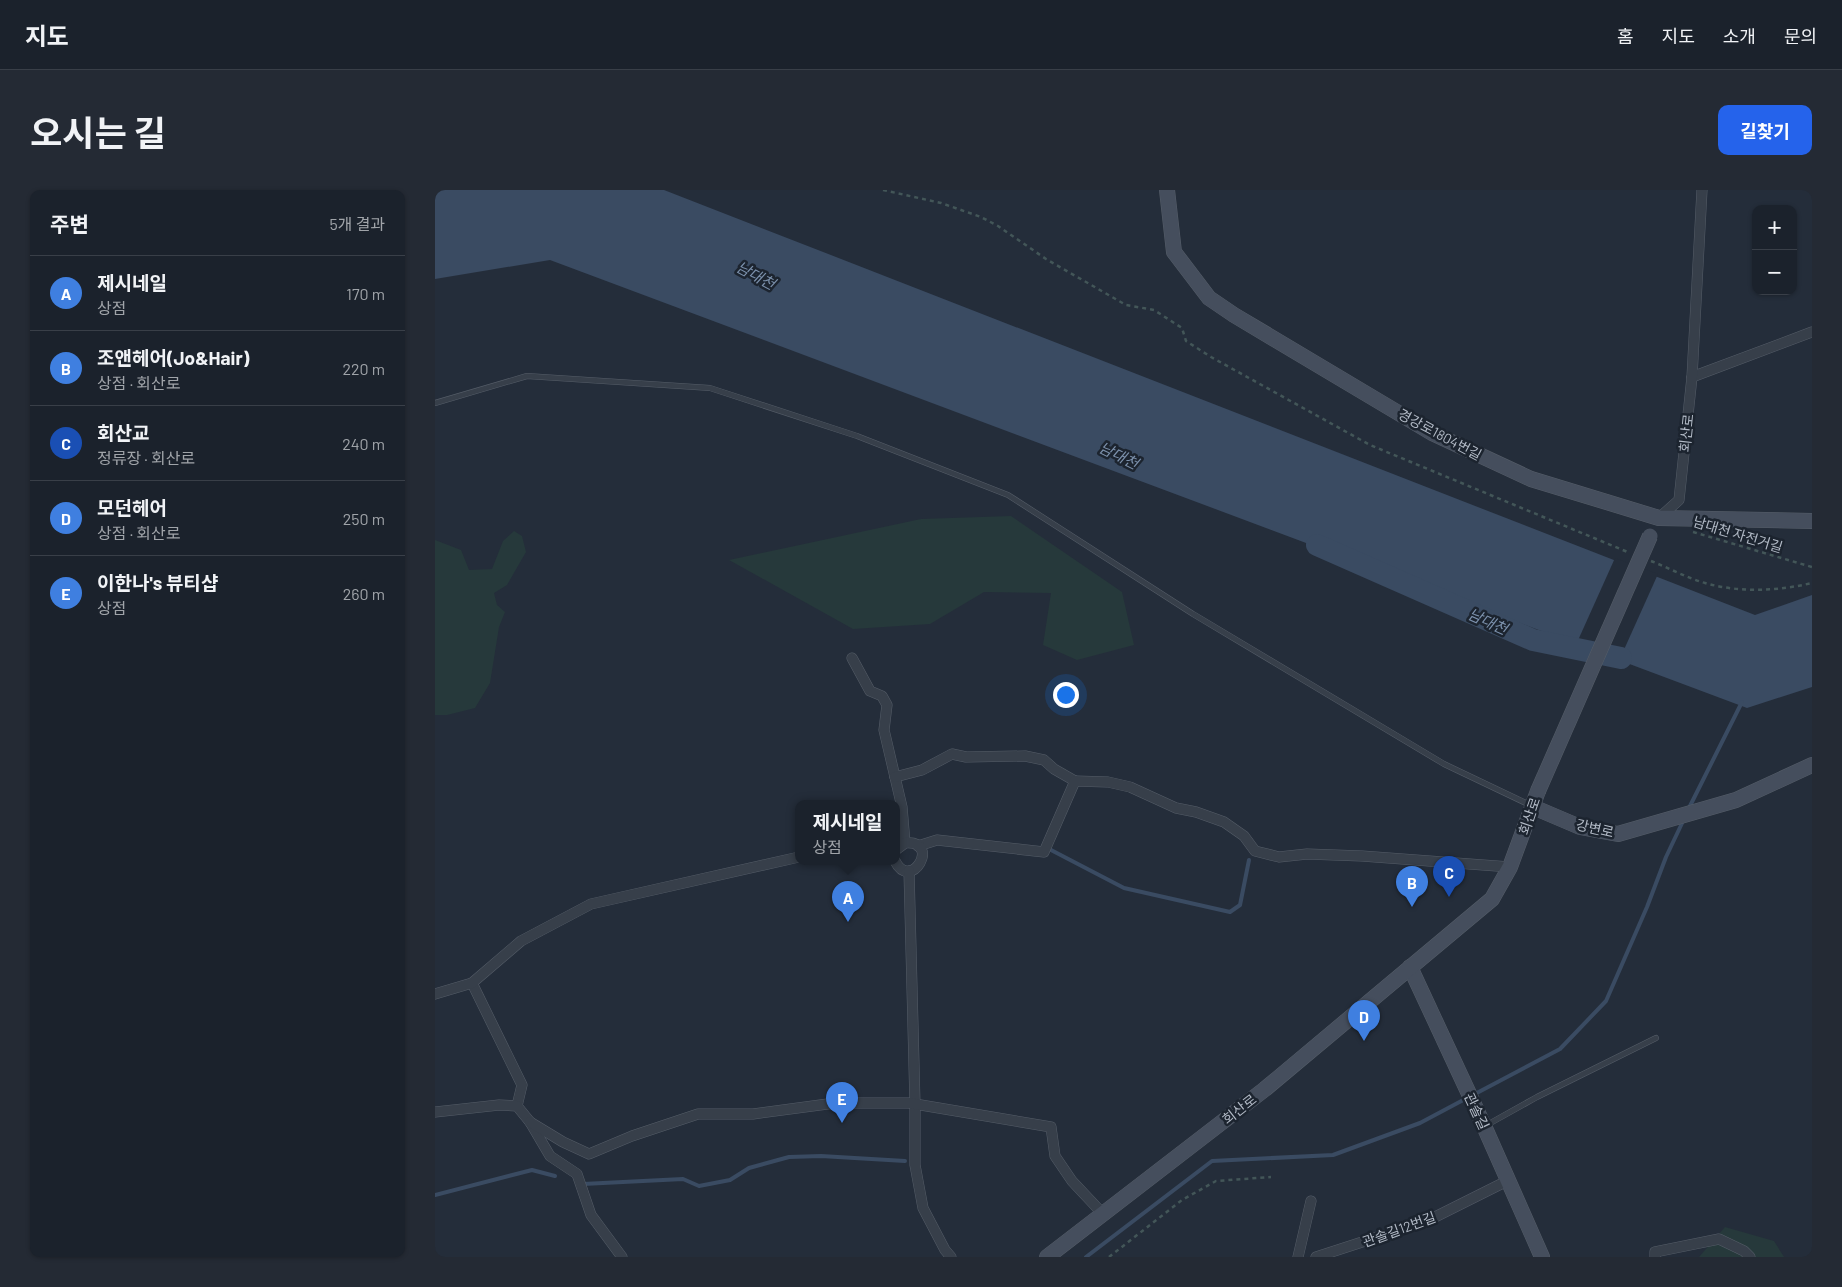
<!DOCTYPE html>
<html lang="ko">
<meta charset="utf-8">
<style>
:root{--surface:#1b222c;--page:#242a34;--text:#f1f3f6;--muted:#a0a4a9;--line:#393f48;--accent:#2563eb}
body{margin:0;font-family:Barlow,"Noto Sans KR",sans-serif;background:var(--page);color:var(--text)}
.controls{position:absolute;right:15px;top:15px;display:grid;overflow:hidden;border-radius:10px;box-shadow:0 1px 4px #0004}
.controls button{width:45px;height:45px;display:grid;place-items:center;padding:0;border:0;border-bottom:1px solid var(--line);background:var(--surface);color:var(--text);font:25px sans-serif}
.you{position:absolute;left:630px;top:504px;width:18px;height:18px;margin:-12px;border:4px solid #fff;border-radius:50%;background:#1a73e8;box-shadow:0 0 0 8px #1a73e833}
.badge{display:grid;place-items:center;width:32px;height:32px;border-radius:50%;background:var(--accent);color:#fff;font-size:16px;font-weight:700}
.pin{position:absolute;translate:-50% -41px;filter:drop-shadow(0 1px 2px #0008)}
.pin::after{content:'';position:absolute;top:26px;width:18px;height:15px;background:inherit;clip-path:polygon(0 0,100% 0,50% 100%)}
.popup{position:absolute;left:360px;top:610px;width:105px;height:65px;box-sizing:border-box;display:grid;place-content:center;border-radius:10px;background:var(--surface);filter:drop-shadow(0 1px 4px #0005);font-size:16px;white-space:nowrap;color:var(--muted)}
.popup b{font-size:19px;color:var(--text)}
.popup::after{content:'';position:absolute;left:50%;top:100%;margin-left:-10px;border:10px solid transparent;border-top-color:var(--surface)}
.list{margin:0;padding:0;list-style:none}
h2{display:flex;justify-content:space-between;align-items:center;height:65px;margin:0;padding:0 20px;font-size:21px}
h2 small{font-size:16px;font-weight:400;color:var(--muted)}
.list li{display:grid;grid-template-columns:32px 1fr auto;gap:15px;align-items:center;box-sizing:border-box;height:75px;padding:0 20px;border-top:1px solid var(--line)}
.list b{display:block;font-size:19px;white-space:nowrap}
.list p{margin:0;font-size:16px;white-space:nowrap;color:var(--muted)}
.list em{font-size:16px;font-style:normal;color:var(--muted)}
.map{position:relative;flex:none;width:1377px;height:1067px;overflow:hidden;border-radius:10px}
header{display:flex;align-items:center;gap:30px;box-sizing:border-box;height:70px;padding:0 25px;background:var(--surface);border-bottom:1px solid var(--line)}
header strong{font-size:24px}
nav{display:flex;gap:28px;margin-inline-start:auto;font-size:18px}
.intro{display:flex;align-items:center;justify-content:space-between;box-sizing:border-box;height:120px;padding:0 30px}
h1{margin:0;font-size:35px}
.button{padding:12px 22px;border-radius:10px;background:var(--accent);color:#fff;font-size:18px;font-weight:700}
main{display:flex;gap:30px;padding:0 30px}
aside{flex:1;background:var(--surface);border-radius:10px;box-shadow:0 1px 4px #0004}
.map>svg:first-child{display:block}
.green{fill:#26393b}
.water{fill:#3a4b62}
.pier{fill:#242d3a}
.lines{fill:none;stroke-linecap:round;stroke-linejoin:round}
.stream{stroke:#3a4b62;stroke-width:4}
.river{stroke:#3a4b62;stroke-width:22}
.lane-casing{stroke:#555d68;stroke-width:6}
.street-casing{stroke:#555d68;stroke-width:11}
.secondary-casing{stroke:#555d68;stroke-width:16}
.path{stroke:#435658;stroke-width:2.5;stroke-dasharray:4 4;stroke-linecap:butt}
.lane{stroke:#373f4a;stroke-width:5}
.street{stroke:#373f4a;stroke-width:10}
.secondary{stroke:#454e5d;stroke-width:15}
.secondary-bridge-casing{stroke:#555d68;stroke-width:16;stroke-linecap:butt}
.secondary-bridge{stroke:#454e5d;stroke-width:15}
.labels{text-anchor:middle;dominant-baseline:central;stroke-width:5;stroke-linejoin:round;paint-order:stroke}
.street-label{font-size:14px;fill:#b2bac6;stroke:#1c242f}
.water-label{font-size:15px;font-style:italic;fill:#7c91ac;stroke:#1c242f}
</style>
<header>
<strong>지도</strong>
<nav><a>홈</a><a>지도</a><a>소개</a><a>문의</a></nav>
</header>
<div class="intro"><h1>오시는 길</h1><a class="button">길찾기</a></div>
<main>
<aside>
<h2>주변<small>5개 결과</small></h2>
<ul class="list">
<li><span class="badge" style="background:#3f7fe0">A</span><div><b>제시네일</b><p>상점</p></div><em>170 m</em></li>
<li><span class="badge" style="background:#3f7fe0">B</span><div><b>조앤헤어(Jo&amp;Hair)</b><p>상점 · 회산로</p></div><em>220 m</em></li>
<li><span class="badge" style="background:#1a4fb4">C</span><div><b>회산교</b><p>정류장 · 회산로</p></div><em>240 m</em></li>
<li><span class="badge" style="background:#3f7fe0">D</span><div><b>모던헤어</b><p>상점 · 회산로</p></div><em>250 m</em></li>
<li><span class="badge" style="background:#3f7fe0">E</span><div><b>이한나's 뷰티샵</b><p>상점</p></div><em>260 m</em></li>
</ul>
</aside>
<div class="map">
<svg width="1377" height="1067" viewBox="0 0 1377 1067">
<rect width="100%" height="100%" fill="#242d3a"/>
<g class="green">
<polygon points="576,326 687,402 699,455 642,470 608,455 616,403 549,402 495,434 418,439 294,370 486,329"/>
<polygon points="79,341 87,346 91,362 72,395 59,403 62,415 70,422 64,437 55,493 40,518 12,525 0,525 0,350 26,360 34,380 57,379 68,351"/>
<polygon points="1290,1037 1339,1051 1349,1067 1264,1067"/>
</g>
<polygon class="water" points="0,0 229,0 1320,425 1377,405 1377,497 1312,518 115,70 0,89"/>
<polygon class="pier" points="1180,368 1223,384 1183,473 1140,457"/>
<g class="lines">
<g class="stream">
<polyline points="1254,618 1307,512"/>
<polyline points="616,660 689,698 795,722 805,715 814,670"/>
<polyline points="1038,905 1125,859 1171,811 1212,717 1231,667 1249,629"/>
<polyline points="148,994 248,989 264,996 295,990 314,978 354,967 386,966 470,971"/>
<polyline points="0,1005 97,980 120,986"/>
<polyline points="651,1067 777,971 898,965 985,933 1032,908"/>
</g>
<polyline class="river" points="882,355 1098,450 1186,468"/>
<g class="lane-casing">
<g id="lane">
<polyline points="0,213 92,186 275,198 422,246 573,305 758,424 1009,574 1095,615"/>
<polyline points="1050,936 1102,907 1221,848"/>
</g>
</g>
<g class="street-casing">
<g id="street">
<polyline points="1257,187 1377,142"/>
<polyline points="1224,328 1244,310 1257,187 1267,0"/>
<polyline points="417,468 435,501 447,506 452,515 449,540 467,617 470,653"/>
<polyline points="460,587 487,580 517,564 531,567 590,566 609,570 619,579 640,591"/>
<polyline points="483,656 502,650 609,662 640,591 673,592 695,597 741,618 761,622 789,632 809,646 820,661 844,667 872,664 927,666 1075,677"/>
<path d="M 460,671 C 476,703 507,650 470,653 L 462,659"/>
<polyline points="474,681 480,914 480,975 488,1018 510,1060 516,1067"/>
<polyline points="37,793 87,895 82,916"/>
<polyline points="0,804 37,793 86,751 156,714 364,667"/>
<polyline points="0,922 64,915 82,916 95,932 115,966 142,984 156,1025 187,1067"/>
<polyline points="95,932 128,952 154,964 197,946 263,924 318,924 400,913 474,913 616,937 620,966 637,991 668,1024"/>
<polyline points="863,1067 876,1011"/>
<polyline points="881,1067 992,1031 1072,991"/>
<polyline points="1220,1067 1220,1062 1284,1049 1309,1061 1315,1067"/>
</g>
</g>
<g class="secondary-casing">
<g id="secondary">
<polyline points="732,0 739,62 774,108 799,125 997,243 1096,289 1224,328 1377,331"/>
<polyline points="1098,617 1145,637 1183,644 1301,610 1377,575"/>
<polyline points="975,777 1049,936 1107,1067"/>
<polyline points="612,1067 830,899 1057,709 1075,677 1103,601"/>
</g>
</g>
<g class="path">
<polyline points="448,0 506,13 546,27 563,36 611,69 691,115 719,120 747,138 751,151 776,167 935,255 1195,363"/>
<polyline points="1258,342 1377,377"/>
<path d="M 1216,371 C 1234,378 1252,388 1270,393 C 1305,403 1343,401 1377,393"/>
<polyline points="674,1067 747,1010 781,991 836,987"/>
</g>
<use href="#lane" class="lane"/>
<use href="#street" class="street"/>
<use href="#secondary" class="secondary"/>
<g class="secondary-bridge-casing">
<polyline id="secondary-bridge" points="1103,601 1215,346"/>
</g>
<use href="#secondary-bridge" class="secondary-bridge"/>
</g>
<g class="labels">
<g class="street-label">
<text transform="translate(1251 243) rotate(-84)">회산로</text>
<text transform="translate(1005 244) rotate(28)">경강로1804번길</text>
<text transform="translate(1303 344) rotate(17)">남대천 자전거길</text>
<text transform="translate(1094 626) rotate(-71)">회산로</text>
<text transform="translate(1160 638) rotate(13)">강변로</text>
<text transform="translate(804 919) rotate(-38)">회산로</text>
<text transform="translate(1042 921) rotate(65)">관솔길</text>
<text transform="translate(964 1039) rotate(-20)">관솔길12번길</text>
</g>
<g class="water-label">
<text transform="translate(321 85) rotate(28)">남대천</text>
<text transform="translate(684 265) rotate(26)">남대천</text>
<text transform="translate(1053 431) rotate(24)">남대천</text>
</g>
</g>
</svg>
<div class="controls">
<button>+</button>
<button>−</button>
</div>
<div class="you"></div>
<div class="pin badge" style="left:413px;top:732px;background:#3f7fe0">A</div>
<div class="popup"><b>제시네일</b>상점</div>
<div class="pin badge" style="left:977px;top:717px;background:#3f7fe0">B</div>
<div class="pin badge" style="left:1014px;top:707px;background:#1a4fb4">C</div>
<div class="pin badge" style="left:929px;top:851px;background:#3f7fe0">D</div>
<div class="pin badge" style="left:407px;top:933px;background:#3f7fe0">E</div>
</div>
</main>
